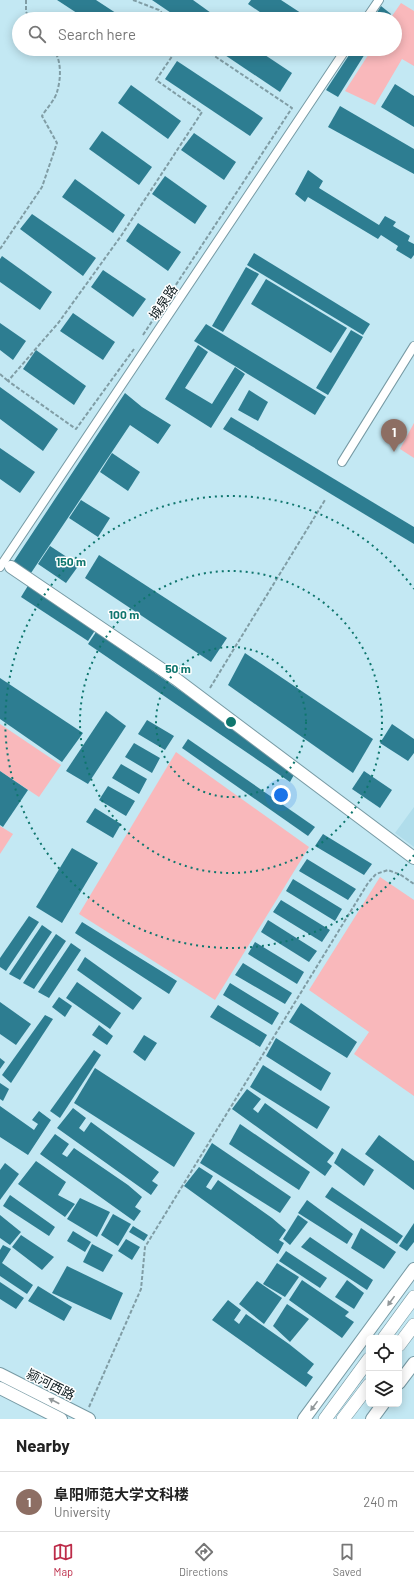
<!DOCTYPE html>
<meta charset="utf-8">
<style>
:root{--surface:#fff;--page:#f6f6f6;--text:#222;--muted:#767676;--line:#e0e0e0;--accent:#bd2c49}
body{margin:0;font-family:Barlow,"Noto Sans SC",sans-serif;background:var(--page);color:var(--text)}
.controls{position:absolute;right:12px;bottom:12px;display:grid;overflow:hidden;border-radius:6px;box-shadow:0 2px 10px #0003}
.controls button{width:36px;height:36px;display:grid;place-items:center;padding:0;border:0;border-bottom:1px solid var(--line);background:var(--surface);color:var(--text);font:20px sans-serif}
.you{position:absolute;left:281px;top:795px;width:14px;height:14px;margin:-10px;border:3px solid #fff;border-radius:50%;background:#1a73e8;box-shadow:0 0 0 6px #1a73e833}
.badge{display:grid;place-items:center;width:26px;height:26px;border-radius:50%;background:var(--accent);color:#fff;font-size:13px;font-weight:700}
.pin{position:absolute;translate:-50% -33px;filter:drop-shadow(0 1px 2px #0008)}
.pin::after{content:'';position:absolute;top:21px;width:14px;height:12px;background:inherit;clip-path:polygon(0 0,100% 0,50% 100%)}
.list{margin:0;padding:0;list-style:none}
h2{display:flex;justify-content:space-between;align-items:center;height:52px;margin:0;padding:0 16px;font-size:17px}
h2 small{font-size:13px;font-weight:400;color:var(--muted)}
.list li{display:grid;grid-template-columns:26px 1fr auto;gap:12px;align-items:center;box-sizing:border-box;height:60px;padding:0 16px;border-top:1px solid var(--line)}
.list b{display:block;font-size:15px;white-space:nowrap}
.list p{margin:0;font-size:13px;white-space:nowrap;color:var(--muted)}
.list em{font-size:13px;font-style:normal;color:var(--muted)}
.icon{flex:none;width:22px;height:22px;fill:none;stroke:currentColor;stroke-width:2;stroke-linecap:round;stroke-linejoin:round}
.map{position:relative;flex:none;width:414px;height:1419px;overflow:hidden}
.search{position:absolute;background:var(--surface);box-shadow:0 2px 10px #0003;left:12px;right:12px;top:12px;height:44px;display:flex;align-items:center;gap:10px;box-sizing:border-box;padding:0 14px;border-radius:22px;color:var(--muted);font-size:15px}
.sheet{height:112px;background:var(--surface)}
nav{display:flex;justify-content:space-around;align-items:center;box-sizing:border-box;height:56px;border-top:1px solid var(--line);background:var(--surface);font-size:11px;color:var(--muted)}
nav a{display:grid;justify-items:center;gap:2px}
nav .on{color:var(--accent)}
.map>svg:first-child{display:block}
.built{fill:#b0ddeb}
.green{fill:#f9b8bb}
.building{fill:#2d7d91}
.lines{fill:none;stroke-linecap:round;stroke-linejoin:round}
.street-casing{stroke:#779aa4;stroke-width:10}
.secondary-casing{stroke:#779aa4;stroke-width:14}
.primary-casing{stroke:#779aa4;stroke-width:14}
.path{stroke:#809da5;stroke-width:2;stroke-dasharray:4 2;stroke-linecap:butt}
.street{stroke:#fff;stroke-width:8}
.secondary{stroke:#fff;stroke-width:12}
.primary{stroke:#fff;stroke-width:13}
.oneway{fill:#92989a}
.ring{fill:none;stroke:#0f766e;stroke-width:2;stroke-dasharray:2 4}
.labels{text-anchor:middle;dominant-baseline:central;stroke-width:3;stroke-linejoin:round;paint-order:stroke}
.street-label{font-size:13px;fill:#0d1b1f;stroke:#fff}
.centre{fill:#0f766e;stroke:#fff;stroke-width:2}
.ring-label{font-size:12px;text-anchor:middle;font-weight:bold;fill:#0f766e;stroke:#fff;stroke-width:3;stroke-linejoin:round;paint-order:stroke}
</style>
<div class="map">
<svg width="414" height="1419" viewBox="0 0 414 1419">
<rect width="100%" height="100%" fill="#c3e8f3"/>
<polygon class="built" points="414,807 414,847 395,833"/>
<g class="green">
<polygon points="401,3 414,11 414,66 402,59 375,105 345,91 372,49 395,49 395,19 390,19"/>
<polygon points="414,423 414,458 400,449"/>
<polygon points="0,724 61,765 39,797 0,771"/>
<polygon points="176,752 309,847 215,1000 79,914"/>
<polygon points="0,826 13,834 0,854"/>
<polygon points="380,877 414,900 414,1096 354,1054 369,1032 309,990"/>
</g>
<g class="building">
<polygon points="57,0 96,0 125,19 86,19"/>
<polygon points="152,0 193,0 218,18 218,19 180,19"/>
<polygon points="251,0 281,0 310,19 270,19 248,4"/>
<polygon points="381,6 391,14 388,19 373,19"/>
<polygon points="216,49 256,49 292,73 280,92"/>
<polygon points="353,49 368,49 338,97 326,90"/>
<polygon points="177,61 263,118 250,136 165,79"/>
<polygon points="395,84 414,96 414,127 381,107"/>
<polygon points="131,85 181,121 168,139 118,103"/>
<polygon points="340,106 414,149 414,174 328,127"/>
<polygon points="102,131 152,167 139,185 89,149"/>
<polygon points="194,133 236,162 224,180 181,150"/>
<polygon points="308,170 323,181 319,188 379,225 385,216 396,222 393,226 410,236 408,241 414,244 414,255 411,259 396,250 398,246 381,235 378,239 308,197 305,202 295,194"/>
<polygon points="165,176 207,206 195,224 152,194"/>
<polygon points="75,179 125,215 113,233 62,197"/>
<polygon points="32,214 96,258 83,276 20,229"/>
<polygon points="138,223 181,252 168,271 126,241"/>
<polygon points="254,253 370,324 363,335 247,265"/>
<polygon points="2,256 52,292 40,310 0,282 0,259"/>
<polygon points="246,267 259,274 223,332 212,326"/>
<polygon points="103,270 146,299 133,317 91,287"/>
<polygon points="266,279 347,328 331,353 251,304"/>
<polygon points="73,313 115,342 103,360 60,331"/>
<polygon points="0,323 26,341 13,360 0,350"/>
<polygon points="206,324 326,397 315,415 194,341"/>
<polygon points="351,330 363,337 328,395 316,388"/>
<polygon points="198,345 208,352 185,388 212,404 235,367 245,374 211,428 165,399"/>
<polygon points="36,350 86,386 74,405 23,369"/>
<polygon points="0,387 58,429 43,451 0,419"/>
<polygon points="249,390 268,402 258,421 238,410"/>
<polygon points="125,393 142,407 171,425 158,444 130,425 29,576 12,564"/>
<polygon points="231,417 414,527 414,544 223,429"/>
<polygon points="0,448 35,472 20,493 0,479"/>
<polygon points="112,453 140,472 128,491 100,472"/>
<polygon points="81,500 110,518 98,537 69,518"/>
<polygon points="50,546 79,565 66,583 38,564"/>
<polygon points="99,555 227,638 211,662 85,578"/>
<polygon points="29,584 96,629 88,641 21,597"/>
<polygon points="96,632 296,771 290,782 88,644"/>
<polygon points="245,653 373,739 353,773 228,685"/>
<polygon points="0,678 83,733 62,762 0,719"/>
<polygon points="106,711 126,726 88,784 66,771"/>
<polygon points="147,720 174,736 165,750 138,734"/>
<polygon points="392,724 414,739 414,753 408,761 380,743"/>
<polygon points="188,739 315,827 308,836 182,748"/>
<polygon points="134,743 160,758 152,773 125,757"/>
<polygon points="121,764 147,779 139,794 112,778"/>
<polygon points="0,771 28,790 3,827 0,825"/>
<polygon points="364,771 392,790 380,808 352,789"/>
<polygon points="108,786 135,801 126,816 99,800"/>
<polygon points="95,808 121,824 113,838 86,822"/>
<polygon points="323,834 372,864 364,875 315,846"/>
<polygon points="72,848 98,863 62,923 36,907"/>
<polygon points="307,859 356,889 348,900 299,871"/>
<polygon points="293,879 342,909 335,921 286,891"/>
<polygon points="281,900 330,930 322,942 273,912"/>
<polygon points="29,916 39,922 6,971 0,967 0,958"/>
<polygon points="268,920 317,951 309,962 261,932"/>
<polygon points="82,922 177,981 169,994 75,933"/>
<polygon points="42,925 52,932 20,980 9,974"/>
<polygon points="56,934 66,941 34,989 23,983"/>
<polygon points="255,942 304,972 297,984 248,954"/>
<polygon points="71,943 81,950 49,998 38,992"/>
<polygon points="85,957 142,998 133,1010 77,970"/>
<polygon points="243,963 292,993 285,1004 235,975"/>
<polygon points="77,982 121,1013 110,1029 66,998"/>
<polygon points="230,983 279,1013 272,1025 223,995"/>
<polygon points="59,997 72,1006 65,1017 52,1007"/>
<polygon points="0,1002 31,1024 16,1045 0,1034"/>
<polygon points="301,1003 357,1042 347,1058 289,1022"/>
<polygon points="218,1005 267,1035 260,1047 210,1017"/>
<polygon points="45,1015 53,1019 11,1083 2,1075"/>
<polygon points="99,1025 113,1036 107,1045 92,1035"/>
<polygon points="144,1035 157,1043 145,1061 133,1052"/>
<polygon points="276,1038 331,1073 321,1091 266,1056"/>
<polygon points="94,1050 101,1055 60,1118 50,1111"/>
<polygon points="0,1058 5,1062 0,1069"/>
<polygon points="263,1065 330,1107 317,1129 250,1087"/>
<polygon points="95,1068 195,1133 174,1167 74,1103"/>
<polygon points="0,1083 9,1089 3,1101 0,1099"/>
<polygon points="247,1089 261,1099 253,1109 258,1113 265,1103 334,1153 327,1162 332,1166 325,1176 232,1109"/>
<polygon points="0,1106 34,1130 38,1124 32,1120 39,1111 51,1120 28,1155 0,1137"/>
<polygon points="73,1108 86,1118 79,1128 84,1132 91,1122 159,1172 152,1181 158,1185 151,1195 57,1128"/>
<polygon points="240,1124 310,1172 299,1190 229,1144"/>
<polygon points="55,1134 69,1144 62,1154 67,1157 74,1148 128,1185 142,1197 135,1207 141,1211 134,1221 40,1154"/>
<polygon points="379,1135 414,1161 414,1190 365,1154"/>
<polygon points="212,1143 291,1197 280,1213 200,1163"/>
<polygon points="342,1148 374,1170 364,1186 334,1163"/>
<polygon points="36,1161 66,1182 58,1195 75,1204 65,1217 18,1184"/>
<polygon points="5,1163 19,1174 0,1200 0,1170"/>
<polygon points="199,1167 213,1176 206,1187 211,1190 218,1180 272,1218 286,1230 279,1240 284,1243 278,1254 184,1186"/>
<polygon points="332,1187 403,1236 397,1244 325,1197"/>
<polygon points="10,1195 55,1227 49,1236 3,1206"/>
<polygon points="80,1198 110,1212 97,1237 67,1219"/>
<polygon points="307,1200 353,1234 347,1244 298,1213"/>
<polygon points="113,1214 131,1224 118,1246 101,1235"/>
<polygon points="0,1215 21,1232 10,1245 0,1238"/>
<polygon points="298,1215 308,1222 290,1245 283,1239"/>
<polygon points="414,1223 414,1242 407,1251 399,1246"/>
<polygon points="133,1226 148,1235 144,1241 129,1232"/>
<polygon points="361,1228 396,1252 384,1269 351,1248"/>
<polygon points="73,1231 91,1242 85,1252 67,1241"/>
<polygon points="21,1235 54,1257 42,1270 12,1247"/>
<polygon points="310,1237 373,1280 367,1290 301,1247"/>
<polygon points="126,1239 140,1247 132,1260 118,1251"/>
<polygon points="92,1244 113,1255 103,1272 83,1262"/>
<polygon points="3,1245 11,1249 2,1263 33,1285 27,1294 0,1276 0,1250"/>
<polygon points="286,1251 327,1278 320,1288 279,1261"/>
<polygon points="277,1263 299,1277 285,1297 263,1284"/>
<polygon points="67,1266 123,1293 111,1320 52,1293"/>
<polygon points="302,1280 349,1312 345,1316 354,1322 342,1338 289,1300"/>
<polygon points="347,1280 364,1293 354,1309 335,1297"/>
<polygon points="257,1281 282,1298 264,1324 239,1304"/>
<polygon points="0,1282 24,1298 16,1309 0,1299"/>
<polygon points="38,1286 72,1307 64,1321 28,1301"/>
<polygon points="228,1300 241,1310 234,1320 239,1324 246,1314 289,1344 314,1364 307,1373 313,1377 306,1387 212,1320"/>
<polygon points="287,1304 309,1319 290,1342 273,1326"/>
</g>
<g class="lines">
<g class="street-casing">
<g id="street">
<polyline points="366,19 379,0"/>
<polyline points="342,462 414,346"/>
<polyline points="0,567 346,49"/>
</g>
</g>
<g class="secondary-casing">
<g id="secondary">
<polyline points="11,567 176,679 414,858"/>
<polyline points="0,1374 89,1419"/>
<polyline points="399,1383 414,1363"/>
<polyline points="0,1388 61,1419"/>
<polyline points="304,1419 414,1269"/>
<polyline points="372,1419 383,1404"/>
</g>
</g>
<g class="primary-casing">
<g id="primary">
<polyline points="384,1338 414,1297"/>
<polyline points="399,1345 414,1325"/>
<polyline points="325,1419 369,1359"/>
<polyline points="343,1419 369,1385"/>
</g>
</g>
<g class="path">
<polyline points="26,0 26,12 31,19"/>
<polyline points="133,0 159,10 168,19"/>
<path d="M 0,249 L 42,187 L 57,143 L 42,116 C 46,109 55,100 57,92 C 61,79 62,60 53,49"/>
<polyline points="143,335 292,108 204,49"/>
<polyline points="134,349 76,429 8,381 59,322 121,236 202,112 156,80 177,49"/>
<polyline points="0,374 8,381"/>
<polyline points="210,688 325,500"/>
<polyline points="89,1407 141,1289 145,1247 349,914 368,883 376,874 388,870 401,875 414,884"/>
</g>
<use href="#street" class="street"/>
<use href="#secondary" class="secondary"/>
<use href="#primary" class="primary"/>
</g>
<defs><path id="oneway-solid" d="M-6-.8H1V-3.2L6.5 0L1 3.2V.8H-6Z"/></defs>
<g class="oneway">
<use href="#oneway-solid" transform="translate(391 1301) rotate(126)"/>
<use href="#oneway-solid" transform="translate(54 1401) rotate(-153)"/>
<use href="#oneway-solid" transform="translate(314 1406) rotate(126)"/>
</g>
<g class="ring">
<circle cx="231" cy="722" r="75"/>
<circle cx="231" cy="722" r="151"/>
<path d="M414 855A226 226 0 1 1 414 589"/>
</g>
<g class="labels">
<g class="street-label">
<text transform="translate(163 302) rotate(-56)">城泉路</text>
<text transform="translate(51 1384) rotate(27)">颍河西路</text>
</g>
</g>
<circle cx="231" cy="722" r="6" class="centre"/>
<g class="ring-label">
<text x="71" y="566">150 m</text>
<text x="124" y="619">100 m</text>
<text x="178" y="673">50 m</text>
</g>
</svg>
<div class="controls">
<button><svg class="icon" aria-label="locate" viewBox="0 0 24 24"><circle cx="12" cy="12" r="6"/><path d="M12 2v4M12 18v4M2 12h4M18 12h4"/></svg></button>
<button><svg class="icon" aria-label="layers" viewBox="0 0 24 24"><path d="M12 4l9 5-9 5-9-5zM3 14l9 5 9-5"/></svg></button>
</div>
<div class="you"></div>
<div class="pin badge" style="left:394px;top:452px;background:#8d6e63">1</div>
<div class="search"><svg class="icon" aria-label="search" viewBox="0 0 24 24"><circle cx="10" cy="10" r="6"/><path d="M15 15l6 6"/></svg>Search here</div>
</div>
<section class="sheet">
<h2>Nearby<small></small></h2>
<ul class="list">
<li><span class="badge" style="background:#8d6e63">1</span><div><b>阜阳师范大学文科楼</b><p>University</p></div><em>240 m</em></li>
</ul>
</section>
<nav>
<a class="on"><svg class="icon" aria-label="map" viewBox="0 0 24 24"><path d="M3 6l6-2 6 2 6-2v14l-6 2-6-2-6 2zM9 4v14M15 6v14"/></svg>Map</a>
<a><svg class="icon" aria-label="directions" viewBox="0 0 24 24"><path d="M12 3l9 9-9 9-9-9zM9 14v-3h6M13 9l2 2-2 2"/></svg>Directions</a>
<a><svg class="icon" aria-label="saved" viewBox="0 0 24 24"><path d="M7 4h10v16l-5-4-5 4z"/></svg>Saved</a>
</nav>
